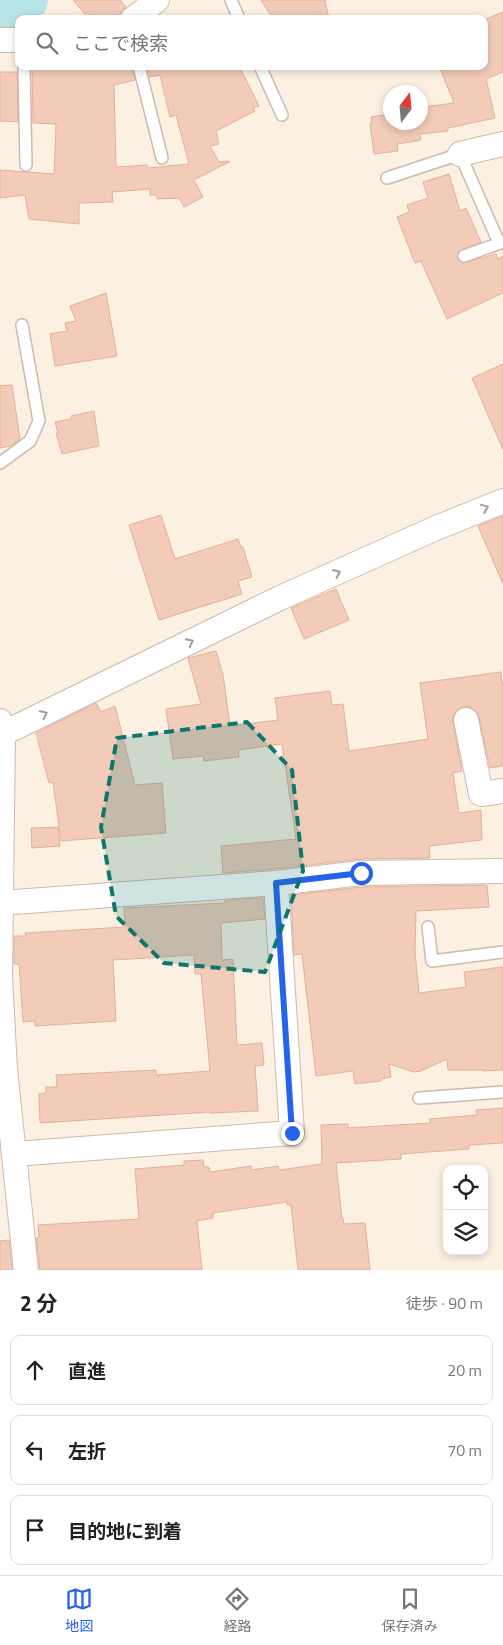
<!DOCTYPE html>
<html lang="ja">
<meta charset="utf-8">
<style>
:root{--surface:#fff;--page:#f6f6f6;--text:#222;--muted:#767676;--line:#e0e0e0;--accent:#2563eb}
body{margin:0;font-family:"Titillium Web","Noto Sans JP",sans-serif;background:var(--page);color:var(--text)}
.controls{position:absolute;right:15px;bottom:15px;display:grid;overflow:hidden;border-radius:10px;box-shadow:0 2px 8px #0003}
.controls button{width:45px;height:45px;display:grid;place-items:center;padding:0;border:0;border-bottom:1px solid var(--line);background:var(--surface);color:var(--text);font:25px sans-serif}
.compass{position:absolute;left:383px;top:85px;width:45px;height:45px;border-radius:50%;background:var(--surface);box-shadow:0 2px 8px #0003;rotate:16deg}
.stop{position:absolute;width:15px;height:15px;margin:-11px;border:4px solid #2563eb;border-radius:50%;background:#fff}
.stop.end{background:#2563eb;border-color:#fff;box-shadow:0 1px 5px #0008}
.list{margin:0;padding:0;list-style:none}
h2{display:flex;justify-content:space-between;align-items:center;height:65px;margin:0;padding:0 20px;font-size:21px}
h2 small{font-size:16px;font-weight:400;color:var(--muted)}
.list li{display:grid;grid-template-columns:32px 1fr auto;gap:15px;align-items:center;box-sizing:border-box;height:70px;margin:0 10px 10px;padding:0 10px;border:1px solid var(--line);border-radius:10px}
.list b{display:block;font-size:19px;white-space:nowrap}
.list em{font-size:16px;font-style:normal;color:var(--muted)}
.icon{flex:none;width:28px;height:28px;fill:none;stroke:currentColor;stroke-width:2;stroke-linecap:round;stroke-linejoin:round}
.map{position:relative;flex:none;width:503px;height:1270px;overflow:hidden}
.search{position:absolute;background:var(--surface);box-shadow:0 2px 8px #0003;left:15px;right:15px;top:15px;height:55px;display:flex;align-items:center;gap:12px;box-sizing:border-box;padding:0 18px;border-radius:10px;color:var(--muted);font-size:19px}
.sheet{height:305px;background:var(--surface)}
nav{display:flex;justify-content:space-around;align-items:center;box-sizing:border-box;height:70px;border-top:1px solid var(--line);background:var(--surface);font-size:14px;color:var(--muted)}
nav a{display:grid;justify-items:center;gap:2px}
nav .on{color:var(--accent)}
.map>svg:first-child{display:block}
.lines{fill:none;stroke-linecap:round;stroke-linejoin:round}
.river{stroke:#b7e4e6;stroke-width:44}
.building{fill:#f2cbb9;stroke:#e5af99}
.lane-casing{stroke:#d0b8ac;stroke-width:14}
.street-casing{stroke:#d0b8ac;stroke-width:26}
.lane{stroke:#fff;stroke-width:11}
.street{stroke:#fff;stroke-width:24}
.oneway{stroke:#ac9891}
.route{stroke:#2563eb;stroke-width:6}
.marked{fill:#0f766e;fill-opacity:0.2;stroke:#0f766e;stroke-width:4;stroke-dasharray:10 6;stroke-linejoin:round}
</style>
<div class="map">
<svg width="503" height="1270" viewBox="0 0 503 1270">
<rect width="100%" height="100%" fill="#fcf0e2"/>
<g class="lines">
<polyline class="river" points="0,9 9,8 26,0"/>
</g>
<g class="building">
<polygon points="73,0 120,0 126,7 120,14 120,19 89,19"/>
<polygon points="261,0 325,0 329,19 273,19"/>
<polygon points="503,12 503,72 486,79 495,118 448,128 448,131 420,134 421,140 397,144 398,151 374,154 370,124 372,123 371,117 390,114 390,122 420,122 420,110 423,109 423,107 454,103 439,66 484,66 484,69 484,20"/>
<polygon points="32,66 132,66 135,80 114,85 116,167 147,165 148,168 189,164 176,115 170,117 160,75 150,77 147,66 239,66 259,106 253,108 255,111 216,131 219,144 210,146 219,162 229,161 229,162 194,180 203,197 184,207 179,198 157,199 157,195 150,195 150,189 112,192 113,202 79,203 79,224 29,219 25,195 0,198 0,170 54,174 56,124 33,123"/>
<polygon points="0,72 17,72 18,122 0,121"/>
<polygon points="449,174 460,211 466,208 481,242 459,251 457,259 463,263 496,254 498,259 503,256 503,293 447,319 421,261 415,263 397,217 409,212 407,205 428,198 423,182"/>
<polygon points="106,293 117,356 55,366 50,334 67,331 65,323 76,321 70,306"/>
<polygon points="503,364 503,450 472,378"/>
<polygon points="12,385 20,439 11,446 0,448 0,386"/>
<polygon points="94,411 99,446 62,454 56,433 58,433 55,422 71,419 71,416"/>
<polygon points="161,515 175,559 238,539 241,547 243,547 252,577 238,581 242,594 159,620 129,525"/>
<polygon points="503,516 503,584 478,526"/>
<polygon points="336,589 349,620 304,639 291,608"/>
<polygon points="216,651 223,675 230,726 278,720 275,698 330,691 332,705 343,704 349,751 428,739 420,683 501,672 503,689 503,766 490,768 479,717 476,711 470,707 463,707 457,710 453,716 453,723 462,771 453,773 459,813 481,810 482,840 429,846 430,858 361,859 275,869 223,873 221,846 296,839 282,744 238,750 239,757 204,761 203,756 173,759 166,709 201,704 188,658"/>
<polygon points="96,703 101,712 115,706 135,785 162,783 166,833 61,841 53,782 49,783 36,733"/>
<polygon points="58,827 60,846 32,848 31,828"/>
<polygon points="487,885 489,907 416,911 415,952 419,993 466,987 464,972 503,967 503,1070 483,1071 483,1070 448,1070 447,1059 421,1071 414,1072 389,1064 391,1077 381,1079 381,1081 355,1084 353,1071 316,1076 302,954 294,955 291,895 362,887"/>
<polygon points="263,898 265,919 221,923 222,960 233,959 237,1045 262,1043 264,1065 255,1066 258,1111 210,1113 210,1112 40,1123 39,1094 46,1093 46,1087 57,1087 56,1075 156,1070 156,1075 210,1071 201,974 195,974 194,955 113,960 116,1021 35,1026 35,1021 23,1022 19,964 14,964 14,936 26,936 25,933 125,927 124,908 225,903 225,900"/>
<polygon points="503,1108 503,1143 469,1145 469,1149 401,1154 401,1159 336,1163 342,1218 343,1218 344,1224 365,1223 370,1270 298,1270 291,1205 287,1205 287,1202 213,1213 213,1218 197,1221 202,1270 40,1270 36,1238 39,1238 38,1225 139,1219 135,1169 184,1165 184,1161 203,1160 204,1167 209,1167 210,1172 251,1166 251,1170 278,1166 279,1170 322,1164 321,1125 348,1124 348,1128 430,1123 430,1119 477,1115 476,1110"/>
<polygon points="9,1240 12,1270 0,1270 0,1241"/>
</g>
<g class="lines">
<g class="lane-casing">
<g id="lane">
<polyline points="231,0 239,19"/>
<polyline points="24,66 26,165"/>
<polyline points="139,66 162,158"/>
<polyline points="260,66 282,115"/>
<polyline points="387,178 460,154 499,243"/>
<polyline points="464,256 503,242"/>
<polyline points="0,463 30,441 39,421 22,325"/>
<polyline points="428,927 432,961 503,952"/>
<polyline points="419,1098 503,1092"/>
</g>
</g>
<g class="street-casing">
<g id="street">
<polyline points="133,19 157,0"/>
<polyline points="0,40 19,40"/>
<polyline points="460,154 503,144"/>
<polyline points="466,720 481,794 503,791"/>
<polyline points="0,721 3,734 0,977 5,1069 26,1270"/>
<polyline points="0,735 280,598 436,528 503,501"/>
<polyline points="0,903 276,883 361,873 503,871"/>
<polyline points="14,1154 292,1133 276,883"/>
</g>
</g>
<use href="#lane" class="lane"/>
<use href="#street" class="street"/>
</g>
<defs><path id="oneway-chevron" d="M-2-3.5L2.5 0L-2 3.5" fill="none" stroke-width="1.6" stroke-linecap="round" stroke-linejoin="round" transform="scale(1.25)"/></defs>
<g class="oneway">
<use href="#oneway-chevron" transform="translate(485 508) rotate(-22)"/>
<use href="#oneway-chevron" transform="translate(337 573) rotate(-24)"/>
<use href="#oneway-chevron" transform="translate(190 642) rotate(-26)"/>
<use href="#oneway-chevron" transform="translate(44 714) rotate(-26)"/>
</g>
<g class="lines">
<polyline class="route" points="292,1133 276,883 361,873"/>
</g>
<path class="marked" d="M 247,722 L 292,770 L 303,871 L 265,972 L 164,963 L 116,916 L 101,827 L 117,738 Z"/>
</svg>
<div class="controls">
<button><svg class="icon" aria-label="locate" viewBox="0 0 24 24"><circle cx="12" cy="12" r="6"/><path d="M12 2v4M12 18v4M2 12h4M18 12h4"/></svg></button>
<button><svg class="icon" aria-label="layers" viewBox="0 0 24 24"><path d="M12 4l9 5-9 5-9-5zM3 14l9 5 9-5"/></svg></button>
</div>
<svg class="compass" viewBox="-18 -18 36 36"><path d="M0-13l5 13h-10z" fill="#e53935"/><path d="M0 13l5-13h-10z" fill="#767676"/></svg>
<div class="stop" style="left:361px;top:873px"></div>
<div class="stop end" style="left:292px;top:1133px"></div>
<div class="search"><svg class="icon" aria-label="search" viewBox="0 0 24 24"><circle cx="10" cy="10" r="6"/><path d="M15 15l6 6"/></svg>ここで検索</div>
</div>
<section class="sheet">
<h2>2 分<small>徒歩 · 90 m</small></h2>
<ul class="list">
<li><svg class="icon" aria-label="ahead" viewBox="0 0 24 24"><path d="M12 20V5M6 11l6-6 6 6"/></svg><div><b>直進</b></div><em>20 m</em></li>
<li><svg class="icon" aria-label="left" viewBox="0 0 24 24"><path d="M17 20v-9H6M10 6l-5 5 5 5"/></svg><div><b>左折</b></div><em>70 m</em></li>
<li><svg class="icon" aria-label="arrive" viewBox="0 0 24 24"><path d="M6 21V4h12l-3 4 3 4H6"/></svg><div><b>目的地に到着</b></div></li>
</ul>
</section>
<nav>
<a class="on"><svg class="icon" aria-label="map" viewBox="0 0 24 24"><path d="M3 6l6-2 6 2 6-2v14l-6 2-6-2-6 2zM9 4v14M15 6v14"/></svg>地図</a>
<a><svg class="icon" aria-label="directions" viewBox="0 0 24 24"><path d="M12 3l9 9-9 9-9-9zM9 14v-3h6M13 9l2 2-2 2"/></svg>経路</a>
<a><svg class="icon" aria-label="saved" viewBox="0 0 24 24"><path d="M7 4h10v16l-5-4-5 4z"/></svg>保存済み</a>
</nav>
